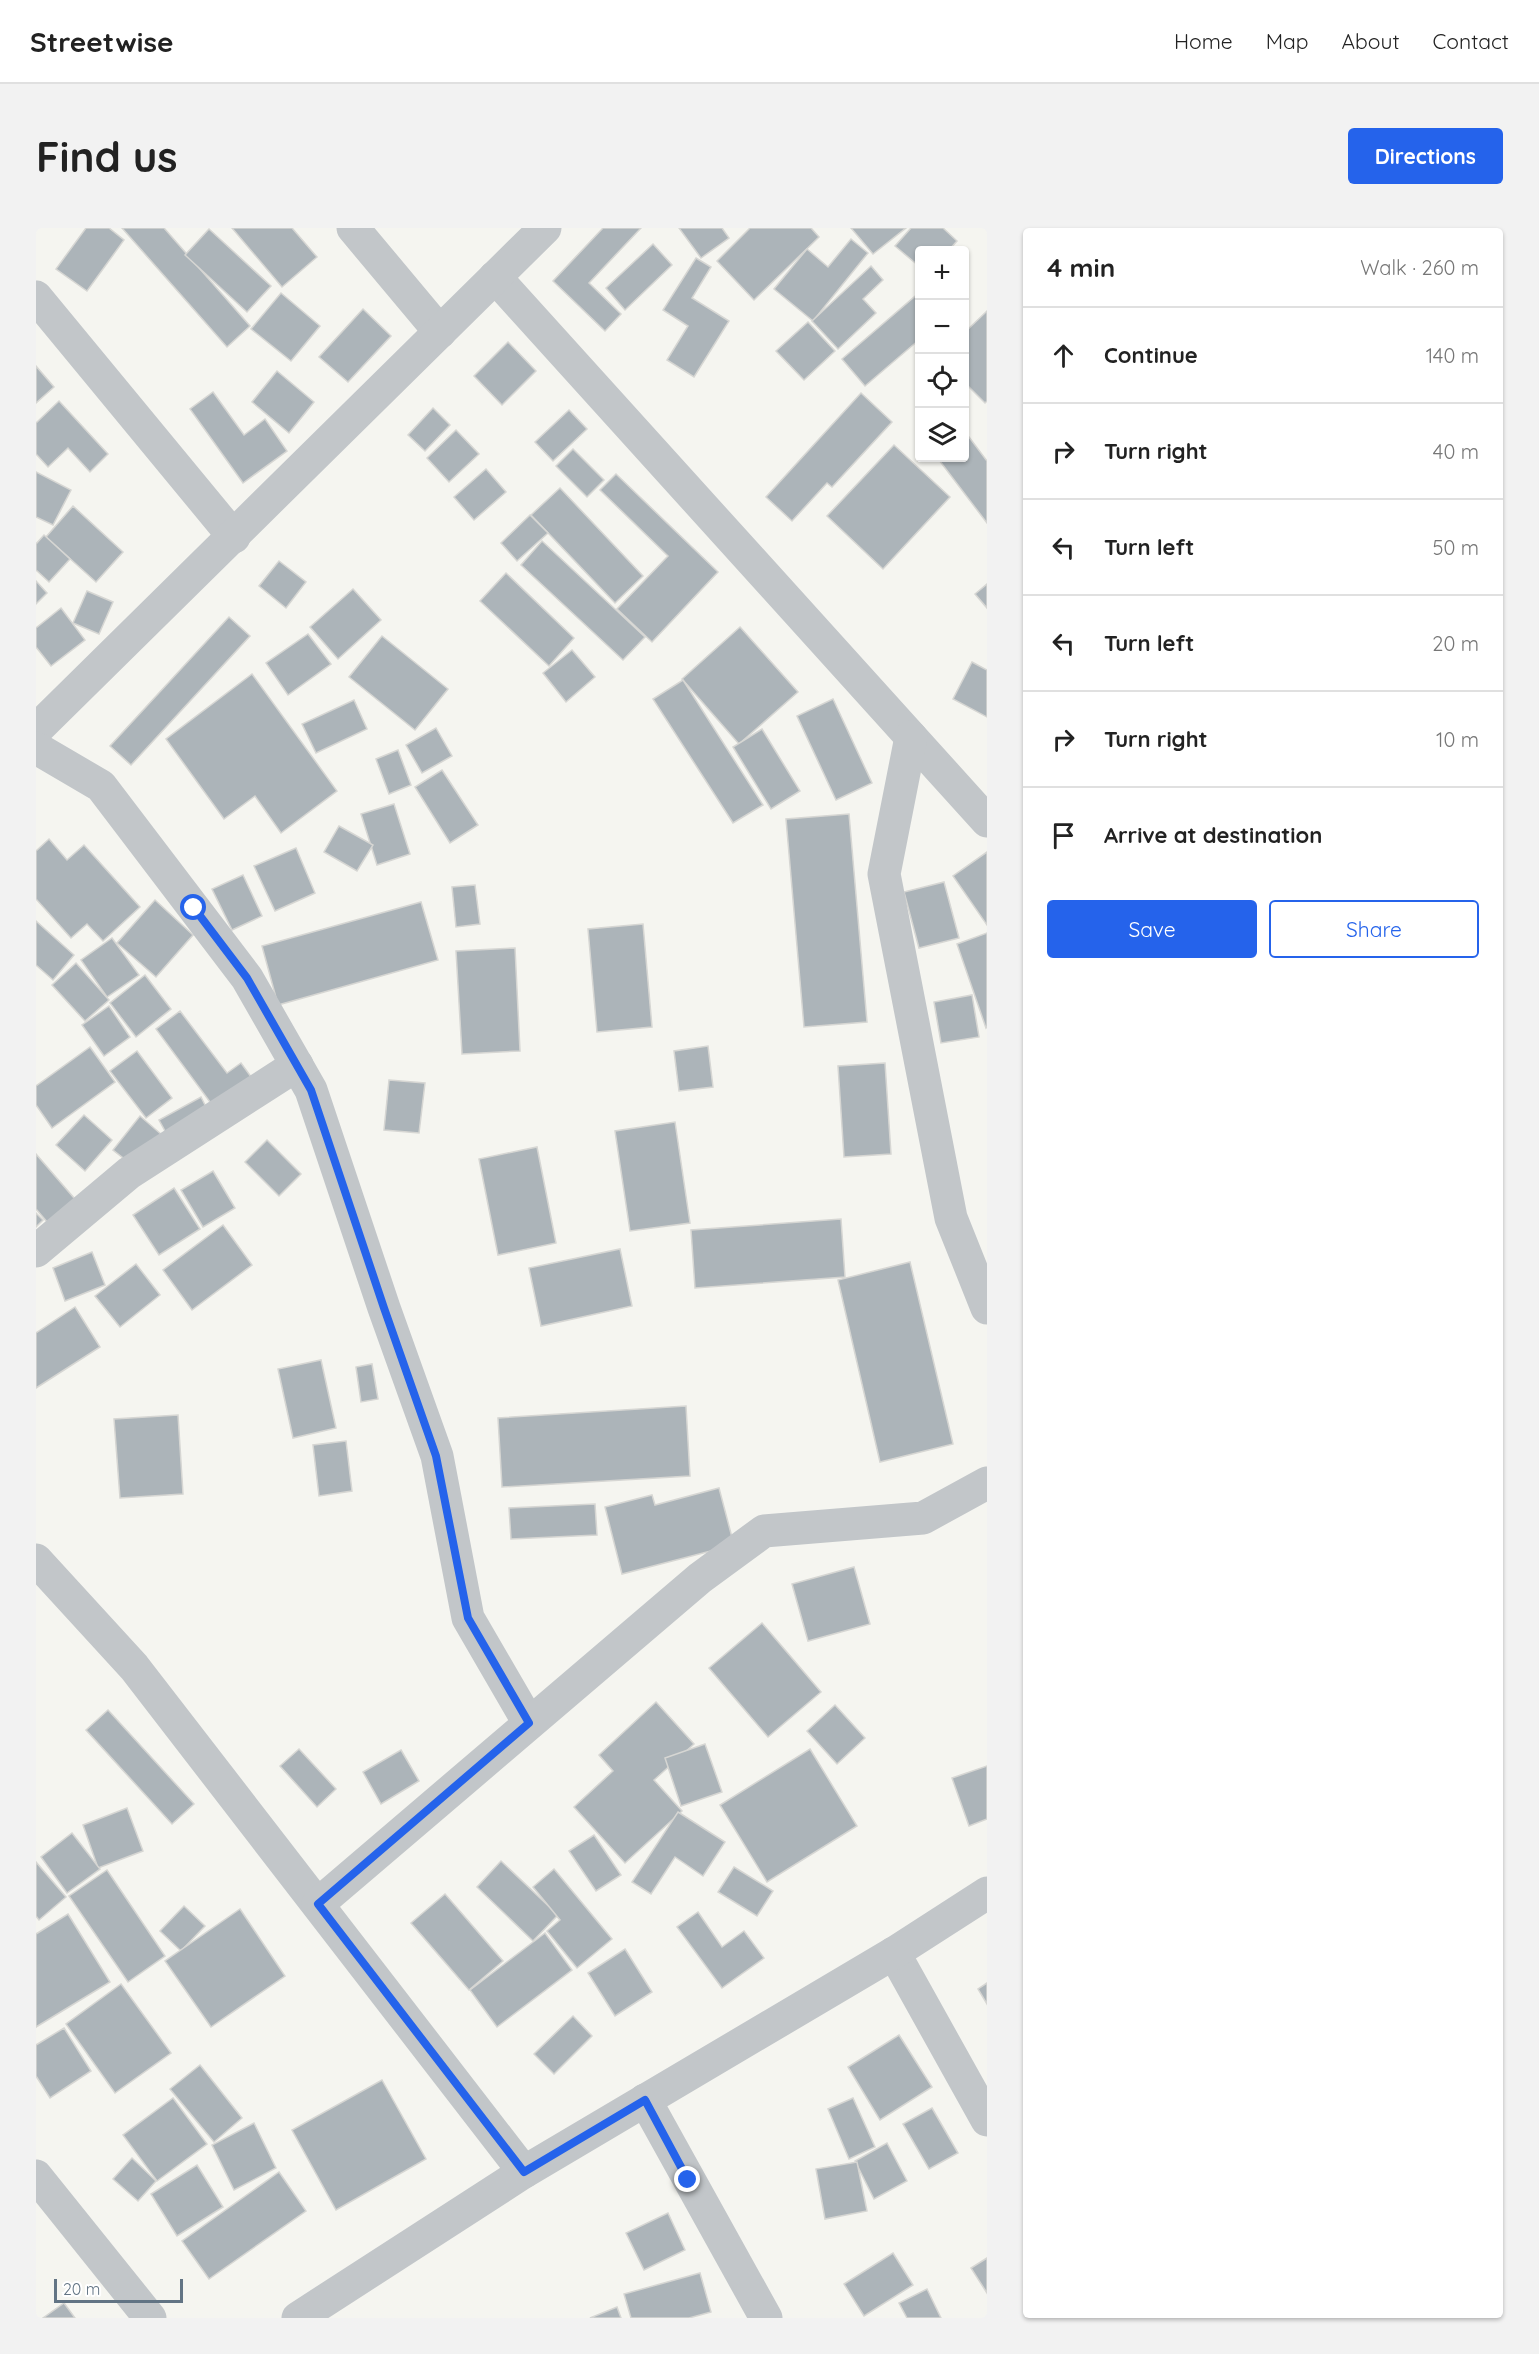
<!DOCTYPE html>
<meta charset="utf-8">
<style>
:root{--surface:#fff;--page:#f2f2f2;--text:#222;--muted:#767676;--line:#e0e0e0;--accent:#2563eb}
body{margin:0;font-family:Quicksand,sans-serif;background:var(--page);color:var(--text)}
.controls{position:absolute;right:18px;top:18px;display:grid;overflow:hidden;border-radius:6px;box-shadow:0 2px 4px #0004}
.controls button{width:54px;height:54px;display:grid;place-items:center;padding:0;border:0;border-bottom:2px solid var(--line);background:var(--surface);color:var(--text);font:30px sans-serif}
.scale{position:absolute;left:18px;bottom:15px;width:129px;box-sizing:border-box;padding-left:6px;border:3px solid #627484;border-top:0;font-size:16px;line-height:21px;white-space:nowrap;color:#627484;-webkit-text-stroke:4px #fff;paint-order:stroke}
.stop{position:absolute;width:18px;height:18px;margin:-14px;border:4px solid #2563eb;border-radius:50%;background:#fff}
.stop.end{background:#2563eb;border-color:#fff;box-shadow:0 2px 6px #0008}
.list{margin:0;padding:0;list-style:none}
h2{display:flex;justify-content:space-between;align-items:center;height:78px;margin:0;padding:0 24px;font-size:26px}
h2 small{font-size:20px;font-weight:400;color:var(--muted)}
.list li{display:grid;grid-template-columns:39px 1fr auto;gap:18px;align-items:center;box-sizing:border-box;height:96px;padding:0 24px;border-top:2px solid var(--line)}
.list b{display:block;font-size:22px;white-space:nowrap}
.list em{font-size:20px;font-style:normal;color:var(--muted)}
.actions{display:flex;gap:12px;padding:18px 24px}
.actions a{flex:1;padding:14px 0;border:2px solid var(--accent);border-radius:6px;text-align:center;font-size:21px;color:var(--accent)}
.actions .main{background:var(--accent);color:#fff}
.icon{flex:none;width:33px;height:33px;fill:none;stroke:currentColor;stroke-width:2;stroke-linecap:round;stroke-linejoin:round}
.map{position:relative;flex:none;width:951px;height:2090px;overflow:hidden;border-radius:6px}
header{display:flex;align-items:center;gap:36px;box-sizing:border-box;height:84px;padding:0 30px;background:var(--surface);border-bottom:2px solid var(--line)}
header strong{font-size:28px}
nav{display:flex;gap:33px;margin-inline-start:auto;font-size:21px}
.intro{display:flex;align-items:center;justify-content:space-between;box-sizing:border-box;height:144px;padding:0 36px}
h1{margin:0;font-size:42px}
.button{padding:15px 27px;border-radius:6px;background:var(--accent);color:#fff;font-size:21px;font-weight:700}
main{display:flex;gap:36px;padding:0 36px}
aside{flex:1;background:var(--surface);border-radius:6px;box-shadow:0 2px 4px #0004}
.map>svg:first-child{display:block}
.building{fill:#acb4b9;stroke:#d6d6d3;stroke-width:1.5}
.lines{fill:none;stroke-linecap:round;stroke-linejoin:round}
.minor{stroke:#c2c6c9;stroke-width:33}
.route{stroke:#2563eb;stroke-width:8}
</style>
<header>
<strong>Streetwise</strong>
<nav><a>Home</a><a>Map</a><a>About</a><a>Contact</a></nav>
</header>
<div class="intro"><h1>Find us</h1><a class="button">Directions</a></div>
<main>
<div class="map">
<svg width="951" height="2090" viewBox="0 0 951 2090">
<rect width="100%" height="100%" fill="#f5f5f0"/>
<g class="building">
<polygon points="50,0 73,0 88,12 51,63 20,41"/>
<polygon points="86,0 128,0 214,98 191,119"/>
<polygon points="196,0 256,0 281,29 246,59"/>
<polygon points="567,0 605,0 553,55 585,86 569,103 517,53"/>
<polygon points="643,0 686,0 693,10 665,30"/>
<polygon points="714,0 775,0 783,9 718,72 681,33"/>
<polygon points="815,0 870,0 837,26"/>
<polygon points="875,0 907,0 921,13 913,22 884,22 884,39 859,18"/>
<polygon points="173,1 235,58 211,84 149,27"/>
<polygon points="815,11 832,25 777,93 738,61 771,21 792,39"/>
<polygon points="617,16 636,37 589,82 570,60"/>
<polygon points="660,30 675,39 656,70 693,93 658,149 631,132 652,98 627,82"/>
<polygon points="835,38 847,52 827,71 840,85 802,121 776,93"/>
<polygon points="884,64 884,111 829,158 806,131"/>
<polygon points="245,65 284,98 255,133 215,101"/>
<polygon points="327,81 355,108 312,154 283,129"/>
<polygon points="951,83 951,173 949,175 928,154 928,105"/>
<polygon points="772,94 799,123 768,152 740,123"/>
<polygon points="472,114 500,143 466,177 438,148"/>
<polygon points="0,138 18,159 0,175"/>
<polygon points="241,143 278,174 253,205 216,174"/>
<polygon points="177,164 208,207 229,191 251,223 207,255 154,181"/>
<polygon points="825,165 856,194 796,259 791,255 756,293 730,269"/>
<polygon points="23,173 72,226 54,244 32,220 12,239 0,226 0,195"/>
<polygon points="397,180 414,197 389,223 372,207"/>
<polygon points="533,182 551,201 517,233 499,214"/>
<polygon points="420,202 443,226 413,254 391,230"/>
<polygon points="933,209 951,233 951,295 903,232 907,230 928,230 928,213"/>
<polygon points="858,217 914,269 847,341 791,288"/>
<polygon points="537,221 568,252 551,269 520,238"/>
<polygon points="450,241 470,264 438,292 418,269"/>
<polygon points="0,244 35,262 17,297 0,289"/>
<polygon points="580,246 682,344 616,414 581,381 632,328 564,262"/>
<polygon points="524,260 607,348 579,375 495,287"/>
<polygon points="37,278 87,324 60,354 10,309"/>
<polygon points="494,287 512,305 481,333 465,315"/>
<polygon points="8,307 34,331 13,354 0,342 0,316"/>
<polygon points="506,313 609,409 587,432 485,337"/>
<polygon points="243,333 270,354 250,380 223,358"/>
<polygon points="470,345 538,410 513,438 444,373"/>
<polygon points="0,353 11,365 0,376"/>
<polygon points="951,356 951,380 939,366"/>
<polygon points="317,361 345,392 302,431 274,399"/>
<polygon points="51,363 77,374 63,406 37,395"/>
<polygon points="25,380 49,412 15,438 0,419 0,400"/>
<polygon points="193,389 214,408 95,537 74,518"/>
<polygon points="704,399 762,464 703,516 646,451"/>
<polygon points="272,406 295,436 252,467 230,435"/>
<polygon points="346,408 412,461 379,502 313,449"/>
<polygon points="536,422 559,449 530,474 507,445"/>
<polygon points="936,434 951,442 951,489 917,471"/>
<polygon points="216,446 301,563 245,605 219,568 188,591 130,511"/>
<polygon points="647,452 727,577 697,595 617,471"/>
<polygon points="797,471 836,555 800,572 761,488"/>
<polygon points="318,472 331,501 280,525 266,496"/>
<polygon points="400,500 416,528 386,545 370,517"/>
<polygon points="726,501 764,563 735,581 697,519"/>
<polygon points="362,522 375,557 353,566 340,531"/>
<polygon points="406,542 442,597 414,615 379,559"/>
<polygon points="358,576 374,626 341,637 325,586"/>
<polygon points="813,586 831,794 768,799 750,591"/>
<polygon points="303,598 337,617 321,643 288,624"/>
<polygon points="13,611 31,632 48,617 104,679 67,713 51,696 35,710 0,671 0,623"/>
<polygon points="260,620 279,665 239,683 218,638"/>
<polygon points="951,624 951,697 917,648"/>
<polygon points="207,647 226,688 196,702 176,661"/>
<polygon points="908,654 923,710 883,720 868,664"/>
<polygon points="439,657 444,696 420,699 416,659"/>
<polygon points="119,672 157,707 120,749 81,715"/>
<polygon points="385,674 402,732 242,777 226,718"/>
<polygon points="0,693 38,727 17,752 0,737"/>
<polygon points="607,696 616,799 561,804 552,701"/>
<polygon points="951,705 951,799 950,800 921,716"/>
<polygon points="76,710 103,747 71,769 45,732"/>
<polygon points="479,720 484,823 426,826 420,723"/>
<polygon points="40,735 73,772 49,793 16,757"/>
<polygon points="109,747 135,781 100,809 74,775"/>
<polygon points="936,767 943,809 905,815 898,774"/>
<polygon points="73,778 94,809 68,828 46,797"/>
<polygon points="144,783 191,845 205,835 229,868 191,897 120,801"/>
<polygon points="672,818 677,859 643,863 638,823"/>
<polygon points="54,819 79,854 16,900 0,877 0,858"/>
<polygon points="101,823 136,870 110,890 74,843"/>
<polygon points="849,835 855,926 808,929 802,838"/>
<polygon points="353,852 389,855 383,905 348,902"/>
<polygon points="165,869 180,899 139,921 123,892"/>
<polygon points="48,887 76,912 49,943 20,917"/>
<polygon points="104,888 126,907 100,940 77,922"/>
<polygon points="639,894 654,995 594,1003 579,903"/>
<polygon points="231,912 265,946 243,968 209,934"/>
<polygon points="501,919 520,1015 462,1027 443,931"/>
<polygon points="0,926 51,985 24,1009 0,981"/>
<polygon points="177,943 199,980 167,999 145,962"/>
<polygon points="138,960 164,1001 123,1027 97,987"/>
<polygon points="0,985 7,992 0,999"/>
<polygon points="805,991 809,1049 659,1060 655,1002"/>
<polygon points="187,997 216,1037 156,1082 127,1042"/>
<polygon points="584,1021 596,1078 505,1098 493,1040"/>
<polygon points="56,1024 69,1057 29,1073 17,1040"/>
<polygon points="874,1034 917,1216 844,1234 802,1052"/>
<polygon points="100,1036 124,1067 84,1099 59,1068"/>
<polygon points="39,1079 64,1119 0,1160 0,1105"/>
<polygon points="285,1132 300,1200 257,1210 242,1141"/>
<polygon points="336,1136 342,1171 325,1174 320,1139"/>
<polygon points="650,1178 654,1248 466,1259 462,1190"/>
<polygon points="142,1187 147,1266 84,1270 78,1191"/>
<polygon points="310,1213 316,1263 283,1268 277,1217"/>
<polygon points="683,1260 698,1317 586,1346 569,1279 616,1267 619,1277"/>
<polygon points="559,1276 561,1307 475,1311 473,1280"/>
<polygon points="818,1339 834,1396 772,1413 756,1356"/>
<polygon points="726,1395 785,1464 732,1509 673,1440"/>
<polygon points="620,1474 658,1516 618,1552 646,1583 589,1635 538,1579 577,1543 563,1527"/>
<polygon points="799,1477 829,1510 801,1536 771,1503"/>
<polygon points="72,1482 158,1576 136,1596 50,1502"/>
<polygon points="669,1516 686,1564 645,1578 629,1530"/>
<polygon points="263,1521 300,1561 281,1579 244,1538"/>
<polygon points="774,1521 821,1598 731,1654 684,1577"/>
<polygon points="365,1522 383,1553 345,1576 327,1544"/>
<polygon points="951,1538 951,1591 933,1598 916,1550"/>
<polygon points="91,1580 107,1623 62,1640 47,1597"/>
<polygon points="642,1584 689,1614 667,1648 639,1629 615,1666 596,1654"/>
<polygon points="36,1605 64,1641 31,1665 5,1629"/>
<polygon points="558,1607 585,1647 560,1663 533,1623"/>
<polygon points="465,1633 522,1687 497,1713 441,1659"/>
<polygon points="0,1634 30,1669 3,1692 0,1688"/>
<polygon points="698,1639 737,1663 721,1688 682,1664"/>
<polygon points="518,1641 576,1711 541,1740 511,1703 524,1692 497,1659"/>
<polygon points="71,1642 129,1728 92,1754 33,1668"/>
<polygon points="409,1666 467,1733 433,1762 375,1695"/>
<polygon points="148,1678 169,1698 145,1723 124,1703"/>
<polygon points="204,1681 249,1748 175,1799 129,1733"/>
<polygon points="662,1684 686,1719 708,1703 728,1730 686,1760 641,1699"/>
<polygon points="32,1686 74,1754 0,1799 0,1706"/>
<polygon points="509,1705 536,1742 461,1799 434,1762"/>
<polygon points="589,1721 616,1764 579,1788 552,1745"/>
<polygon points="951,1755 951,1776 942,1761"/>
<polygon points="85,1756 135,1825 79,1865 30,1796"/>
<polygon points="537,1788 556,1808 518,1846 498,1826"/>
<polygon points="28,1800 55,1843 14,1870 0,1848 0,1817"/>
<polygon points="863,1807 896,1859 844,1892 812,1839"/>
<polygon points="164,1837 206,1890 178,1914 134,1861"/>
<polygon points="346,1852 390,1931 300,1982 256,1902"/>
<polygon points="137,1870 171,1916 121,1953 87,1907"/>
<polygon points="817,1870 839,1919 813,1931 792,1881"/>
<polygon points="896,1880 922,1925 893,1941 867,1896"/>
<polygon points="218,1895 240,1940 198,1962 176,1917"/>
<polygon points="851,1915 871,1953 838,1971 819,1933"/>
<polygon points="96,1930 120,1953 102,1973 77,1951"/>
<polygon points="821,1934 831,1983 789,1991 780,1941"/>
<polygon points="161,1937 187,1979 141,2008 115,1966"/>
<polygon points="243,1944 270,1983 173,2051 146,2013"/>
<polygon points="632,1985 649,2022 608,2042 590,2005"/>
<polygon points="857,2025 877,2057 828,2088 808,2056"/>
<polygon points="951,2030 951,2065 935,2040"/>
<polygon points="664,2045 675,2084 653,2090 595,2090 588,2066"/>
<polygon points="891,2061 905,2090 871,2090 863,2075"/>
<polygon points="28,2075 39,2090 7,2090"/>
<polygon points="581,2079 585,2090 554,2090"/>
</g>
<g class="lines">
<g class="minor">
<polyline points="317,0 404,104"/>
<polyline points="459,49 951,593"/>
<polyline points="0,69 198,309"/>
<polyline points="0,502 509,0"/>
<polyline points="875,509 848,646 915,990 951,1080"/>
<polyline points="0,520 65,558 211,750 275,862 348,1080 401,1228 432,1390 493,1495"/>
<polyline points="0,1023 93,945 261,837"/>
<polyline points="0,1332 98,1439 488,1944"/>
<polyline points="282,1676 664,1350 728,1303 887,1290 951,1255"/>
<polyline points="858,1725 951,1892"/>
<polyline points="609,1872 730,2090"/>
<polyline points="0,1948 114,2090"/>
<polyline points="262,2090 488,1944 858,1725 951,1665"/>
</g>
</g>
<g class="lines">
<polyline class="route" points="158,680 211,750 275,862 348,1080 400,1228 432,1390 493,1495 282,1676 488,1944 609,1872 652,1952"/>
</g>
</svg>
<div class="controls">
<button>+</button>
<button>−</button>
<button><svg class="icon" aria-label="locate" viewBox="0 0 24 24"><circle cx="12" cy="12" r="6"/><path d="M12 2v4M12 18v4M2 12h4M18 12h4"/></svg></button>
<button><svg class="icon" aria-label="layers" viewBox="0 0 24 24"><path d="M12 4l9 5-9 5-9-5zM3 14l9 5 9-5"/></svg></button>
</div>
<div class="scale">20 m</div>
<div class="stop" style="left:158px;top:680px"></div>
<div class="stop end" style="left:652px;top:1952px"></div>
</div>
<aside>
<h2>4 min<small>Walk · 260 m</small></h2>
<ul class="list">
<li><svg class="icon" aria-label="ahead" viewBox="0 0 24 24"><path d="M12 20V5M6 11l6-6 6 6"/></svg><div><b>Continue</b></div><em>140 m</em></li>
<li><svg class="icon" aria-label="right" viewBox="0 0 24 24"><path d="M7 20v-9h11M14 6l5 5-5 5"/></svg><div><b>Turn right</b></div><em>40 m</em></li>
<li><svg class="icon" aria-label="left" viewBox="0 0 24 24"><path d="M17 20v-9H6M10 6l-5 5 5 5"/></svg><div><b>Turn left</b></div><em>50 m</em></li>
<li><svg class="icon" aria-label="left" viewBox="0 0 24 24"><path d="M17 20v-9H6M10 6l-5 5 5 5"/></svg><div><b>Turn left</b></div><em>20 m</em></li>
<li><svg class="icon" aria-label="right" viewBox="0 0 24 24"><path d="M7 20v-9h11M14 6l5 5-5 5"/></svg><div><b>Turn right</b></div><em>10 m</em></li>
<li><svg class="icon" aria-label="arrive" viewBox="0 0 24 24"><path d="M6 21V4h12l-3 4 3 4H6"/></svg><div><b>Arrive at destination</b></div></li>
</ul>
<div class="actions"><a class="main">Save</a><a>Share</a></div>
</aside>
</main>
